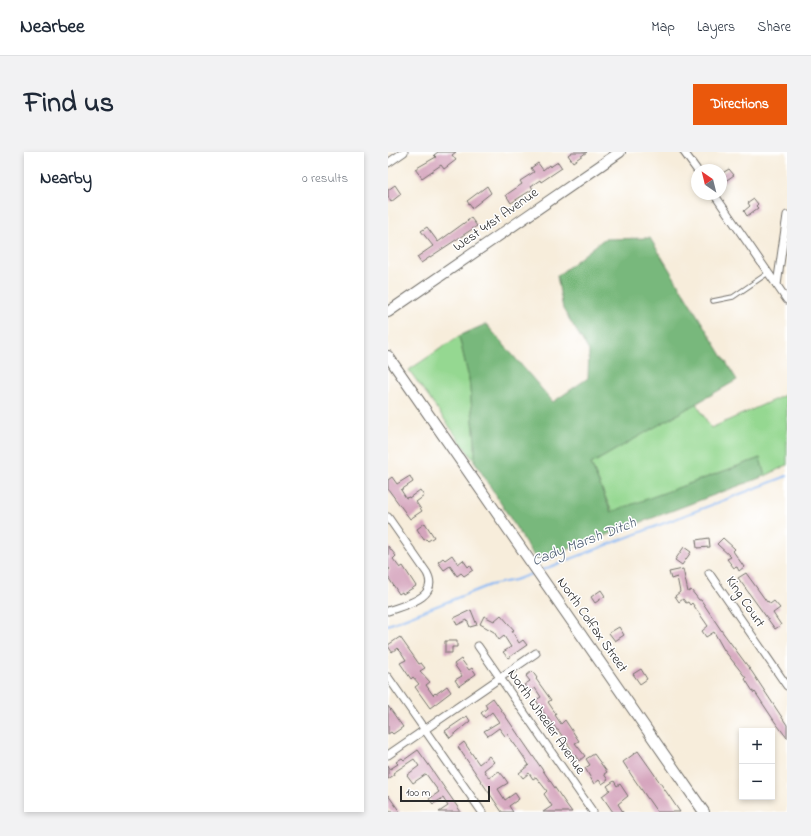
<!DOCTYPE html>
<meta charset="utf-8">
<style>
:root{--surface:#fff;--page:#f2f2f3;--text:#1f2937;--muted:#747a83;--line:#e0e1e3;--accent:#ea580c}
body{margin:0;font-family:"Indie Flower",sans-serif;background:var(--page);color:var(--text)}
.controls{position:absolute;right:12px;bottom:12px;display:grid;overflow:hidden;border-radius:0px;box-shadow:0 2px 6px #0003}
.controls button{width:36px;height:36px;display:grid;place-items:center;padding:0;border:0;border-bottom:1px solid var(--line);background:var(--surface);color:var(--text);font:20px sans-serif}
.compass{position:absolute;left:303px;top:12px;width:36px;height:36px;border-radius:50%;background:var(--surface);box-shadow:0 2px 6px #0003;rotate:325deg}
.scale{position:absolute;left:12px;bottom:10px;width:90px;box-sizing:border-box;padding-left:4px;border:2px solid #2b2b2b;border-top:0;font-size:11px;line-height:14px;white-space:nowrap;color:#2b2b2b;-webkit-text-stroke:3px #fff;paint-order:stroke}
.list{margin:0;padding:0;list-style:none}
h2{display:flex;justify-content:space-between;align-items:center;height:52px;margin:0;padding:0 16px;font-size:17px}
h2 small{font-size:13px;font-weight:400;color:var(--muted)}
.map{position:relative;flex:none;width:399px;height:660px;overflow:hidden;border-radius:0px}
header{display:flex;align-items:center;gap:24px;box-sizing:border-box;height:56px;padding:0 20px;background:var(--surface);border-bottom:1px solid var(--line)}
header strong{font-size:19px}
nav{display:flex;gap:22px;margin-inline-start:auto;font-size:14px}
.intro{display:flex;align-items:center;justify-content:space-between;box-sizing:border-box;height:96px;padding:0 24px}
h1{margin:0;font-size:28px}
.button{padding:10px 18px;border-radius:0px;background:var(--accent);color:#fff;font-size:14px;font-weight:700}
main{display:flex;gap:24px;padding:0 24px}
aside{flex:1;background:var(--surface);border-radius:0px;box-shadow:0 2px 6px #0003}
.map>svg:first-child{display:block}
.green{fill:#95d891;stroke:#60825e}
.forest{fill:#78b87b;stroke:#527253}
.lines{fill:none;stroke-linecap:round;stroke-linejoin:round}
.stream{stroke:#89b8f4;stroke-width:2}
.building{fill:#d5a5bd}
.lane-casing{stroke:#726f69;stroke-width:5.5}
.street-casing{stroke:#726f69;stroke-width:9}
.secondary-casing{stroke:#726f69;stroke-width:12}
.lane{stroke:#fff;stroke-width:3.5}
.street{stroke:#fff;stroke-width:7}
.secondary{stroke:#fff;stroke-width:10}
.labels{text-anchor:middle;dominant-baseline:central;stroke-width:3;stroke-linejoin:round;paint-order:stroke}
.street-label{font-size:14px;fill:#2b2b2b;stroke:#fff}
.water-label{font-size:15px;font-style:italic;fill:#4c5c71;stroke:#fff}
</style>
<header>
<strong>Nearbee</strong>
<nav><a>Map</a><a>Layers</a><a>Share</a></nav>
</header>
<div class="intro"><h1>Find us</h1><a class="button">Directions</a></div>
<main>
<aside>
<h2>Nearby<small>0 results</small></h2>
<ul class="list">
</ul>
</aside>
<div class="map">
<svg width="399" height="660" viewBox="0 0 399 660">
<rect width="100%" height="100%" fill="#fff"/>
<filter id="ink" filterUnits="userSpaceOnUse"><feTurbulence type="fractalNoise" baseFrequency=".025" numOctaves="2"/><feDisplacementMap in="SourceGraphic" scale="8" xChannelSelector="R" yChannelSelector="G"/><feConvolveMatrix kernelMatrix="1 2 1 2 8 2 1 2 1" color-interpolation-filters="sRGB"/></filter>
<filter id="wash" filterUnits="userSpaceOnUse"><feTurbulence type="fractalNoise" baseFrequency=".012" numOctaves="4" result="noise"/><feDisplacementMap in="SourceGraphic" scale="16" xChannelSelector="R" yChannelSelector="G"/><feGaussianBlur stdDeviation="0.9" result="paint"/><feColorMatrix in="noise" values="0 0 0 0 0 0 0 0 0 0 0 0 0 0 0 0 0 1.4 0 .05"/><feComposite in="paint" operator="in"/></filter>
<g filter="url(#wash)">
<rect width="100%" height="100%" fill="#f7eddb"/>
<g class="green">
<polygon points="71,184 81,227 87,289 87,310 21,218"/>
<polygon points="397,243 399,247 399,313 377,324 372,306 224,360 203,312 308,251 323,276"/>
</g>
<polygon class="forest" points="262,86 349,228 203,312 223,360 372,306 377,324 149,409 87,310 87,289 81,227 71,184 98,172 165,250 200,226 201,199 175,157 169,124 216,87"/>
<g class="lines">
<g class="stream">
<polyline points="154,418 399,324"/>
<polyline points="0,473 102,433 127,428 146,421"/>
</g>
</g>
<g id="blocks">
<g class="building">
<polygon points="50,0 68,0 64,3 68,8 56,17 53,13 34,26 27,17 48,5 46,3"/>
<polygon points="184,0 199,0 185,10 180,3"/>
<polygon points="170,10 174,16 153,30 152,28 143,34 145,37 123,51 118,43 134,32 132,29 146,20 143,16 150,11 155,18 161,13 162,15"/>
<polygon points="341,17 346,23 336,30 333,26 333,22"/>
<polygon points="7,33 13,42 3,50 0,45 0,38"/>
<polygon points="99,34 103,41 84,56 79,49"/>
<polygon points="366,47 370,52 368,54 370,56 359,64 356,59 362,54 360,51"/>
<polygon points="83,66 89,74 33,111 29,105 45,94 33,79 39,75 50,90"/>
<polygon points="22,324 25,330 13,338 18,346 21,345 21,346 32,338 36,344 28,350 34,359 22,367 0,337 0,328 4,325 9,332"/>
<polygon points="37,371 46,385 40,389 38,387 36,388 29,377"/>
<polygon points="321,386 322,395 309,396 308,388"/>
<polygon points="335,386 347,397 345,399 356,415 351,419 349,415 346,416 339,407 343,405 329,392"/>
<polygon points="0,394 8,404 5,407 12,416 15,414 28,434 15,442 14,440 11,442 0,425 0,419 2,417 0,415"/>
<polygon points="296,395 303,400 294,413 287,408"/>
<polygon points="64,403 70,412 75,408 80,415 82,413 85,418 76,424 73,421 69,424 62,414 56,418 50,410 55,406 57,408"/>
<polygon points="295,417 300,440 303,438 311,448 313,448 333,478 364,520 399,573 399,586 387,570 367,540 366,541 357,527 358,526 336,498 326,480 318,485 314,479 320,474 304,451 302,453 300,450 298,451 295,447 291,450 287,444 292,440 289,425 283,427 281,420"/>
<polygon points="358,421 379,450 380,449 382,452 386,449 392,456 385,461 393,473 387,477 350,426"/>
<polygon points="213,438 217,444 207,451 203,445"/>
<polygon points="83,458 89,473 82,475 79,468 69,473 66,466"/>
<polygon points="113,463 126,478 124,479 131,491 135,488 139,493 120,506 115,500 123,495 116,484 111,488 106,480 92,472 96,464 106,469"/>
<polygon points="231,475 236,483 227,489 221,481"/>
<polygon points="12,485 31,512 33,511 37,516 32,519 42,530 38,533 45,543 47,541 48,542 59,534 63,540 42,556 27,535 31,532 25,525 23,527 12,511 18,508 13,500 9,496 4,500 0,494 0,493"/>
<polygon points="57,489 69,489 69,495 64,495 64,501 57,501"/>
<polygon points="73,507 81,518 84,516 88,522 71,534 67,528 74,524 66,512"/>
<polygon points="253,517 259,527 252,532 245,522"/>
<polygon points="144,519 149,526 148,527 163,548 160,550 168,562 167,563 173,572 177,568 191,589 187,591 197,604 191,609 187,603 185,604 182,599 184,598 170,578 169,578 154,558 148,548 153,545 147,536 142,540 136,533 142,529 138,524"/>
<polygon points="105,546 176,649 184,660 155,660 164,654 156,642 159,639 148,625 145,627 141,621 135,626 131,621 141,613 133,601 119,582 117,584 111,576 100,584 96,579 111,570 104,560 97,566 93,561 99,556 97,552"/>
<polygon points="0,554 15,575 5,582 3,580 0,582"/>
<polygon points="79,564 82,569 62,586 57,579"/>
<polygon points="76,590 91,612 101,604 106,610 96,618 101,626 111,619 116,625 120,631 110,637 117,648 127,641 131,647 121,654 125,660 114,660 70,595"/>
<polygon points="30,598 40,612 73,660 51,660 60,654 55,646 45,652 41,647 51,640 38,622 25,631 19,623 31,614 26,607 5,621 6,623 0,627 0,613 2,617 10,612 8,610 14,606 16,608"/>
<polygon points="250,599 262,616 292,660 269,660 244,624 235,610"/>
<polygon points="206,602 219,620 216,622 220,628 214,632 211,628 206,632 197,616 202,613 198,607"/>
<polygon points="226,629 229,634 232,632 240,644 230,652 235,660 225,660 214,644 222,638 219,634"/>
<polygon points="0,643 12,660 3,660 0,656"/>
</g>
</g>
</g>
<g filter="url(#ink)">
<use href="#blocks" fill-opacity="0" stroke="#726f69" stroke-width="1"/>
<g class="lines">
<g class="lane-casing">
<g id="lane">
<polyline points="325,149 345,145 380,121"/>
<polyline points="144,410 160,405"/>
</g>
</g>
<g class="street-casing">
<g id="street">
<polyline points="296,0 309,18"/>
<polyline points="0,11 16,0"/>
<polyline points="326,42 399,148"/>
<polyline points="389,133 399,63"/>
<path d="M 0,365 L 39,421 C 52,446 16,453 0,459"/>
<polyline points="321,421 399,534"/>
<polyline points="90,494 205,660"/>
<polyline points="0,525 94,660"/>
<polyline points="0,603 148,501"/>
</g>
</g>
<g class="secondary-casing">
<g id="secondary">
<polyline points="0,160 232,0"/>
<polyline points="0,204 316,660"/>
</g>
</g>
<use href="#lane" class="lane"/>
<use href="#street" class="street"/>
<use href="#secondary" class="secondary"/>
</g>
</g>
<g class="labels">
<g class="street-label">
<text transform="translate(108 68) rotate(-35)">West 41st Avenue</text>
<text transform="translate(357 450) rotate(56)">King Court</text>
<text transform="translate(204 473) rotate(55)">North Colfax Street</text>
<text transform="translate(158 570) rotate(55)">North Wheeler Avenue</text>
</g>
<g class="water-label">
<text transform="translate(196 390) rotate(-21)">Cady Marsh Ditch</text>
</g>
</g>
</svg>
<div class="controls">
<button>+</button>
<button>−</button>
</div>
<svg class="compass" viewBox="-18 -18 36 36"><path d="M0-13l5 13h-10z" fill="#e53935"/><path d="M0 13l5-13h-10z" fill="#747a83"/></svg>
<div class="scale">100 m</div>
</div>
</main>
